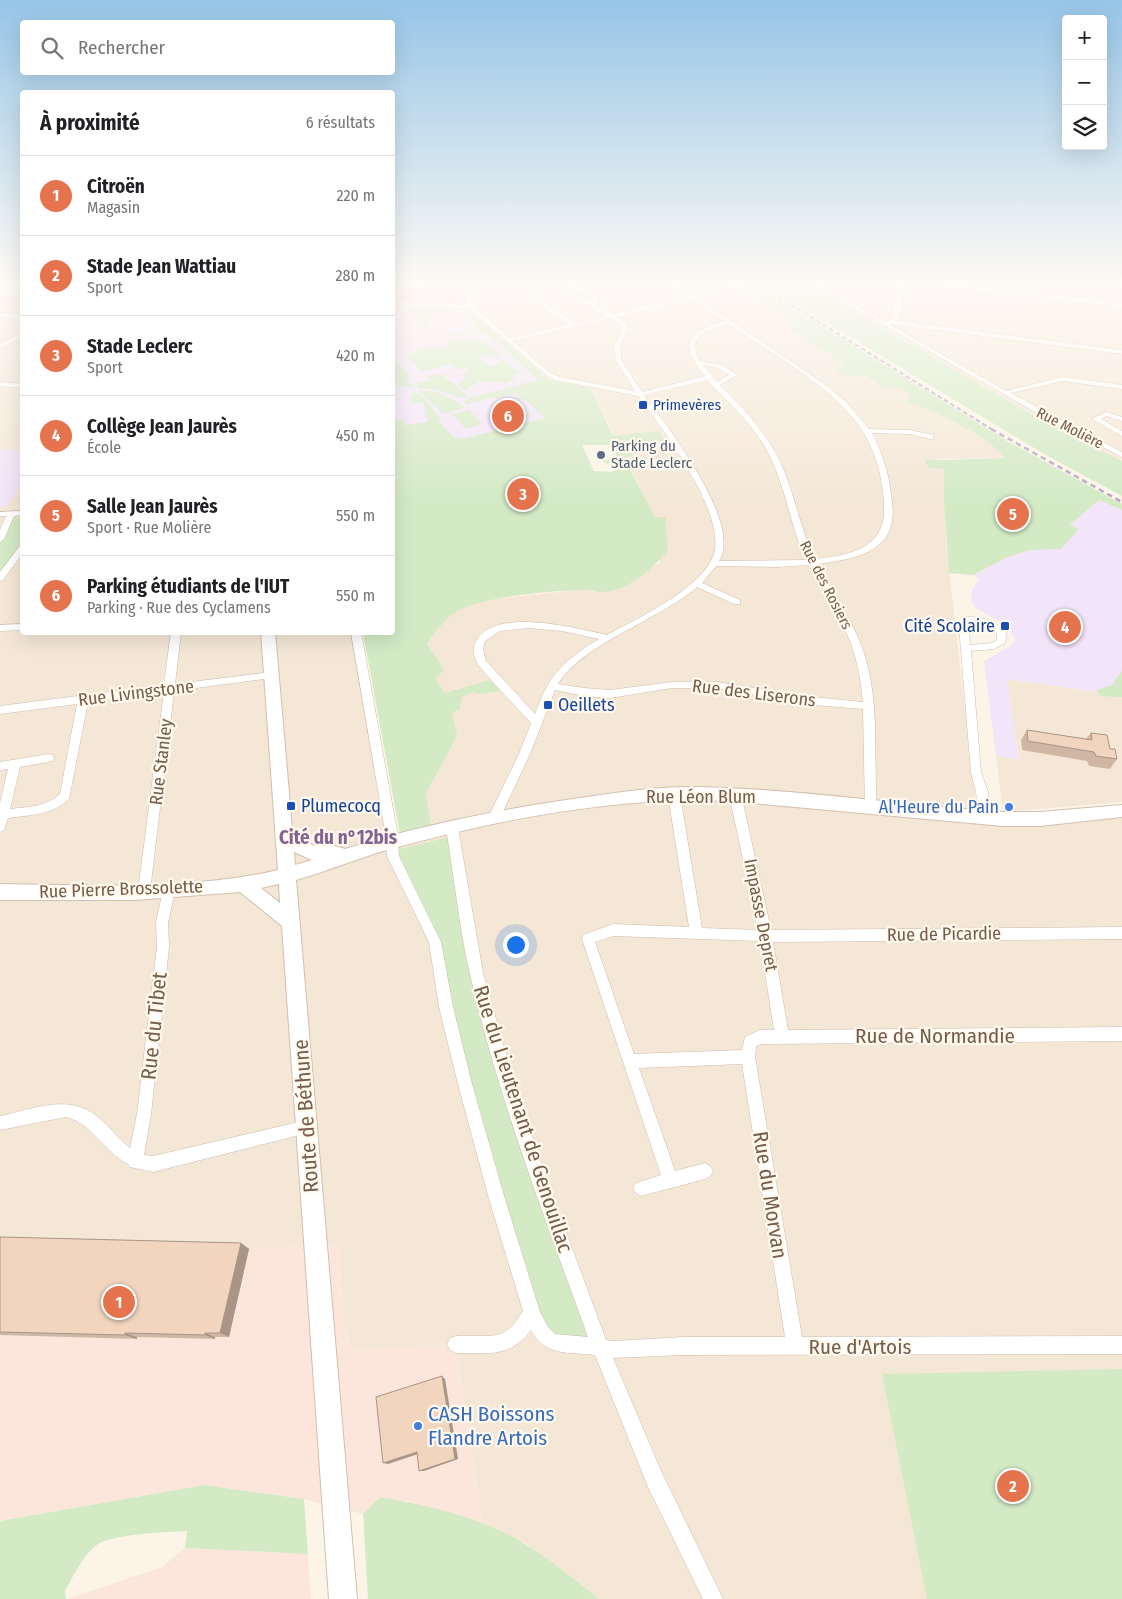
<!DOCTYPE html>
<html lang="fr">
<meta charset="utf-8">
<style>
:root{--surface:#fff;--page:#f6f6f6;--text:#202124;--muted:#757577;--line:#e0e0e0;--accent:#e5744e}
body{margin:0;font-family:"Fira Sans Condensed",sans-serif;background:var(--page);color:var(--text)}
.controls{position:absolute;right:15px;top:15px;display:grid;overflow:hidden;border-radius:5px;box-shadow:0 5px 20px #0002}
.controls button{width:45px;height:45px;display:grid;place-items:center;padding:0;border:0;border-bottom:1px solid var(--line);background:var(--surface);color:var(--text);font:25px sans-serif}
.you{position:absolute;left:515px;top:944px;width:18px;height:18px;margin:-12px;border:4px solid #fff;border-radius:50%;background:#1a73e8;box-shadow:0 0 0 8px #1a73e833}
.badge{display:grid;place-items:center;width:32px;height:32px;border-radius:50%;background:var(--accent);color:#fff;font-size:16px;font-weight:700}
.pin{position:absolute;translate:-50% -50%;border:2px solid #fff;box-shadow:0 1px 5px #0006}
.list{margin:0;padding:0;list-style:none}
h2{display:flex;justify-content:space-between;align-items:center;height:65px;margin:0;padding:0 20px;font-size:21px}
h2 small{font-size:16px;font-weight:400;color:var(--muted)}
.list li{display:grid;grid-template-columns:32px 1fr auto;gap:15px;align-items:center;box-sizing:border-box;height:80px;padding:0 20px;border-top:1px solid var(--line)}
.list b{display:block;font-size:19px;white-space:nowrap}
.list p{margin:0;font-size:16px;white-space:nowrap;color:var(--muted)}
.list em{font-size:16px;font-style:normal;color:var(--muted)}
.icon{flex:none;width:28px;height:28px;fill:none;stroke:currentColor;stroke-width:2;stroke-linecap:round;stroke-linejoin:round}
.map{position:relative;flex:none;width:1122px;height:1599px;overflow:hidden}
.search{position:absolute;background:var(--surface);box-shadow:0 5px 20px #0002;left:20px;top:20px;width:375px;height:55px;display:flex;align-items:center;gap:12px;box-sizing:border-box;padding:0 18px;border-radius:5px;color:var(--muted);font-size:19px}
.panel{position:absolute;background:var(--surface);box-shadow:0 5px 20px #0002;left:20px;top:90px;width:375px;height:545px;border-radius:5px}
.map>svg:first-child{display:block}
.residential{fill:#f4e7d6}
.commercial{fill:#fce6db}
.education{fill:#f2e4f9}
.green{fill:#d3eac5}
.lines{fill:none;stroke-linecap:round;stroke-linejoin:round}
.street-casing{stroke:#cebdad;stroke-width:1}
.secondary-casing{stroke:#d3bfad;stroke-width:2}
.street{fill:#fff;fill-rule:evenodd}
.secondary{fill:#fff;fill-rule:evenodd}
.rail-far1{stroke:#b8a5c6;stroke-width:2;stroke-dasharray:4.5 3;stroke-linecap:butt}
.rail{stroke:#b8a5c6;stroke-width:2.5;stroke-dasharray:5.5 4;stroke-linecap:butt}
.wall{fill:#cfb7a4}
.shaded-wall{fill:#a99586}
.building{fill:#f1d5bf;stroke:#a99586}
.transit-dot{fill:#1a4fb4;stroke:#fff9ee;stroke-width:2}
.service-dot{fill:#5c6f8a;stroke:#fff9ee;stroke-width:2}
.shop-dot{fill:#3f7fe0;stroke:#fff9ee;stroke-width:2}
.labels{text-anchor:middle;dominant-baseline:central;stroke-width:4.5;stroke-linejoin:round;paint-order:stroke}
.far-transit-label{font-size:15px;fill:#164399;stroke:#fff9ee;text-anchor:start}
.far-street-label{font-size:15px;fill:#765c4b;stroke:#fff9ee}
.far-service-label{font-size:15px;fill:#4e5e75;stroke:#fff9ee;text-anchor:start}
.transit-label{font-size:18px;fill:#164399;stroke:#fff9ee;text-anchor:start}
.street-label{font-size:18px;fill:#765c4b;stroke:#fff9ee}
.shop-label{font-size:18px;fill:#366cbe;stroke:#fff9ee;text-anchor:end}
.neighbourhood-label{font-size:19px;font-weight:bold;fill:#846392;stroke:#fff9ee}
.near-street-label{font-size:21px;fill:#765c4b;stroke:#fff9ee}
.near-shop-label{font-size:21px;fill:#366cbe;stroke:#fff9ee;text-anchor:start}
</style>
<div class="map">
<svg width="1122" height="1599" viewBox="0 0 1122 1599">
<rect width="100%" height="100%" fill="#fcf5e7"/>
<g class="residential">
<polygon points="393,281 735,281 740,285 735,287 799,326 790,328 848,366 845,376 864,375 885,388 907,386 1024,458 925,459 944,469 946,543 978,824 999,826 1122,818 1122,1599 599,1599 525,1543 483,1524 456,1344 352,1351 343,1318 339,1246 249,1249 0,1243 0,294 14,286 22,286 22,632 353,633 389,833 400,834 410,698 427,644 440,625 458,610 485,600 586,589 604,592 627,585 660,562 655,517 590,388 549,380 471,312 393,307"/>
<polygon points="801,281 1122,281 1122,461 1033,415"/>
<polygon points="1006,679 1111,694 1122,692 1122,802 1003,812 996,756 1019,759"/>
</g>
<g class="commercial">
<polygon points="0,1243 249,1249 339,1246 343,1318 352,1351 456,1344 483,1524 411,1502 381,1497 363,1514 304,1499 204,1485 0,1521"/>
<polygon points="185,1548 308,1554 311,1599 67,1599 162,1567"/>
</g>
<g class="education">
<polygon points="392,307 471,312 549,380 590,388 614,438 393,473"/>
<polygon points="0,450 22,450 22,483 8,505 0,508"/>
<polygon points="1099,500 1122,510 1122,692 1111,694 1007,679 1019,760 996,756 984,661 1011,646 1015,638 1004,624 974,607 971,600 972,590 979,579 973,575 1008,557 1030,550 1061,548 1079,529 1070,525"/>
</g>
<g class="green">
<polygon points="771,281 801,281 1033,415 1122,461 1122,496 1044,454 762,284"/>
<path d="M 756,285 L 1009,442 L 1122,504 L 1122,510 L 1099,500 L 1070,525 L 1079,529 L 1061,549 L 1030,550 L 1008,557 L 973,575 L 949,573 L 944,502 L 944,469 L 928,468 L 925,459 L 943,460 L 1006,458 C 978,430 943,415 906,401 L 911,394 L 894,387 L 885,388 L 864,375 L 845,376 L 835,369 L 848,366 L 789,328 L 798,325 L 739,289 Z"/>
<polygon points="406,308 435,310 436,308 455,310 430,314 425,319 432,326 426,327"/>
<path d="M 462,310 L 471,312 L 549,380 L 590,388 L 613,436 L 659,431 L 666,440 L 629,447 L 633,455 L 607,464 L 602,461 L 617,457 L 611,445 L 582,445 L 594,471 L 612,472 L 619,465 L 627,463 L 655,517 L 665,517 L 668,550 C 654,568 628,591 603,592 C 597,593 591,589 585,590 C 556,590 481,597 458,611 C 444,619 436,631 427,644 L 444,670 L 435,678 L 445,693 L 490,680 L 500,691 L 476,694 L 475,691 L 462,697 L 460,710 L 452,712 L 457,736 L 426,793 L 431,826 L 400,834 L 363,633 L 392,632 L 394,549 L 393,415 L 394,420 L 403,419 L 405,425 L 428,422 L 423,403 L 411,403 L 411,395 L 415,392 L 422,396 L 441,419 L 438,420 L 454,438 L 459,437 L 462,439 L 545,418 L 526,400 L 519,400 L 518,399 L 520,397 L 515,393 L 471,403 L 470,405 L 463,402 L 471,397 L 508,388 L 506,386 L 510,387 L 539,380 L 484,331 L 446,337 L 447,335 L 472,331 L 477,328 L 478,325 Z"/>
<path d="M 475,339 C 487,342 494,351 503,355 L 495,357 L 491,353 L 478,357 L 488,366 L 501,363 L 499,360 L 503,360 L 517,372 L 518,374 L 512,376 L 515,379 L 504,384 L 501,382 L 478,382 L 465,391 L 458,384 L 466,379 L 462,374 L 469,372 L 466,368 L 458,370 L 451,364 L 423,372 L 408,358 C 415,341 439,351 449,348 L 447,347 L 452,341 Z"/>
<polygon points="393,356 410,378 406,379 414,387 393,386 395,371"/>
<path d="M 442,374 L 450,382 L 453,382 L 468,397 C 455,400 438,386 418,389 L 416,383 L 430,380 L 426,376 Z"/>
<path d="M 419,391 C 437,389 451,396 464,408 L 443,414 Z"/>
<polygon points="469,410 482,424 466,429 452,414"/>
<polygon points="22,517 22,544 0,574 0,544 11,518"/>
<polygon points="1122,671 1122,697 1100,696 1097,690 1112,685"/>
<polygon points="453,836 476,973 595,1331 583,1344 560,1346 527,1299 435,942 392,851"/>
<polygon points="1122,1369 1122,1599 927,1599 882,1374"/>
<path d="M 204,1485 L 304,1499 L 308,1554 L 185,1548 L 187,1531 C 167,1532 113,1534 98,1544 C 83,1555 74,1575 65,1591 L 66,1599 L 0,1599 L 0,1521 Z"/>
<path d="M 380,1497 C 429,1505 483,1518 525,1544 C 551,1560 575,1580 599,1599 L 368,1599 L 363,1514 Z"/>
</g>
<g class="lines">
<g class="street-casing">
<g id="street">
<path d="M 403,281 L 408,281 L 415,285 L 423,281 L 428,281 C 421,290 409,291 403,281 Z"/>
<path d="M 471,281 L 477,281 L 471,305 L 510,338 L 569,324 C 555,314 524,300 524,281 L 530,281 L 530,288 L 533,294 L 575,323 L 606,316 L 589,305 L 576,303 L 559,290 C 573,279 589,289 600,300 L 594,303 L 611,314 L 688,297 L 667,281 L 673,281 L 694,295 L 754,281 L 765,281 L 697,298 L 827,386 L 848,404 L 869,429 L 910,430 L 933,435 L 933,439 L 930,439 L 910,434 L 872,433 C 882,452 889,473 891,495 C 893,506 894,519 890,529 C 881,556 841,561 817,564 C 831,591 850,616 861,645 C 881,696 873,755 877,808 L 875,811 L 867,811 L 865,808 L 863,709 L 813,705 L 716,688 L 672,688 L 610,698 L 584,696 L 555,690 L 530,754 L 499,820 L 497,823 L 489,823 L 487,820 L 519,754 L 531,723 C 518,709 505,695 492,681 C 487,674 479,668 476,660 C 472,652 473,645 478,638 C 500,608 576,628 607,635 C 638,618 699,590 713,557 C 729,516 662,428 638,396 L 555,380 L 545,374 L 469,309 L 392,304 L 392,300 L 465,305 ZM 571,288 L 583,292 L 593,300 L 580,300 L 566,290 ZM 692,299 L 724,321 C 685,332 679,345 705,376 L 642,392 L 622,361 L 620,347 L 628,329 L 626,324 L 616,317 ZM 610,318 L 621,326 L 622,329 L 614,347 L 616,361 L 635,391 L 559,377 L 549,372 L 513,341 ZM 728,324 C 771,353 839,390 865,435 C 877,456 883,481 884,504 C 887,549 851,555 815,559 C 801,531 796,500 784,471 C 770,436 746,411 720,385 L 737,375 L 722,365 L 700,361 C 686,336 707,330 728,324 ZM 703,365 L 718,368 L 729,375 L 717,382 ZM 707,380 C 732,407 756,426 772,461 C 787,493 791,528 806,560 L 719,561 C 743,523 667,426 644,395 ZM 809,565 C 823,591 841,616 851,644 C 858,663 861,682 863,702 L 813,697 L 716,682 L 672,682 L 610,690 L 584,688 L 558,684 C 582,644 659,620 697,587 L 734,604 L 740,604 L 740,600 L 702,583 L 716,566 L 777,567 ZM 528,628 L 562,631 L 599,639 C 563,661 550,673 535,714 L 486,661 L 483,649 L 485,641 L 500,631 Z"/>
<polygon points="808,281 815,281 884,321 892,320 898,281 922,281 1122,303 1122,307 904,283 898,321 1122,350 1122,354 889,324 1006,391 1063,377 1122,385 1122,389 1063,381 1011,393 1122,452 1122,457 1042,416"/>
<polygon points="1117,281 1122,281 1122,284"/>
<polygon points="22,285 22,289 16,289 0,297 0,293 13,286"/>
<polygon points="0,313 22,315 22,319 0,317"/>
<polygon points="22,332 22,336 0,349 0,344"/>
<polygon points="0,382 22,384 22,388 0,386"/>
<polygon points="1106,412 1122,417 1122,421 1107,416 1101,419 1122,431 1122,436 1092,419"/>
<polygon points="22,511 22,515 14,516 4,539 0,542 0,530 6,516 0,516 0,512"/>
<polygon points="19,547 22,547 22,554 3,580 0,581 0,572"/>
<path d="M 968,617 C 983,617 997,621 1007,634 L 1005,643 L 994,649 L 971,651 L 981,772 L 988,792 L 991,818 L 989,821 L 981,821 L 979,818 L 976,792 L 971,772 L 959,626 L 965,618 ZM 971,623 C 982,624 990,627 997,635 L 997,640 L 992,643 L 970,645 L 969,626 Z"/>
<polygon points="22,624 22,630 0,631 0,625"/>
<path d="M 171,632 L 181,632 L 175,684 L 271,672 L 276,675 L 271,678 L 174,691 L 150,891 L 148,895 L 144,896 L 140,895 L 138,891 L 164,692 L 88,702 L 69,799 C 53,815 29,815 8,818 L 4,830 L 0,832 L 0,803 L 8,769 L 0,770 L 0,762 L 49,754 L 53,755 L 54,758 L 53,761 L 20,767 L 10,809 C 27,807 46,807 60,794 L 77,704 L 0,714 L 0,706 L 164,685 Z"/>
<path d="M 351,632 L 361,632 L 397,831 L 399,856 L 441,942 L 453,1007 L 472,1084 L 505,1199 L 540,1312 L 548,1327 L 555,1334 L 588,1337 C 545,1218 498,1098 470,974 C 459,926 454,876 446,828 L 448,825 L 456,825 L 458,828 L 483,973 L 513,1079 L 547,1180 L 606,1340 L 614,1341 L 683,1337 L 785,1337 L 742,1064 L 639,1068 L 675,1171 L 705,1163 L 710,1166 L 713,1171 L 710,1176 L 705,1179 L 641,1196 L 636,1193 L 633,1188 L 636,1183 L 661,1175 L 582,939 L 583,935 L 613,924 L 689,927 L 668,795 L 670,792 L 678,792 L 680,795 L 702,928 L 758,930 L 729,794 L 731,791 L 739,791 L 741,794 L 771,930 L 1122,927 L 1122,939 L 773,942 L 788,1030 L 1122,1027 L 1122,1041 L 761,1044 L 756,1046 L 755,1057 L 802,1337 L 1122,1336 L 1122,1354 L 683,1355 L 613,1358 L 662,1473 L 723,1599 L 703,1599 L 648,1487 L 595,1355 C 569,1352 544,1356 531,1330 C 511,1358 487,1353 456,1353 L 450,1350 L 447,1344 L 450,1338 C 457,1335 462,1335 470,1336 C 500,1336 506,1338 523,1311 L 489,1199 L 458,1084 L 439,1007 L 429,942 L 387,856 L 385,831 ZM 613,936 L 760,941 L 774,1030 L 760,1030 L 745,1037 L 742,1050 L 634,1054 L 595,942 Z"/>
<path d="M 169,885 L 173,886 L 175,890 L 168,923 L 169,947 L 151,1114 L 144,1155 L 153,1156 L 307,1120 L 312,1122 L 314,1127 L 312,1132 L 153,1172 L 130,1167 L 128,1164 C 104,1152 93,1124 66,1117 L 0,1130 L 0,1116 C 30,1110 66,1094 94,1114 C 107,1123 117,1138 130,1148 L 137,1114 L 157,947 L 156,923 L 163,890 L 165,886 Z"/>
</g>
</g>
<g class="secondary-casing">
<path id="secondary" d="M 261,632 L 275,632 L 292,828 C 317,858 320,839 345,849 C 417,826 492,811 566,800 C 607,794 649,787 690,787 C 795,788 899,805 1003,812 L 1040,812 L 1122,805 L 1122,817 L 1040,826 L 1003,826 L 728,801 C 620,796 495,820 390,849 C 358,858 328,871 296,880 L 357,1599 L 329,1599 L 282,926 L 240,892 L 135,900 L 0,900 L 0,884 C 92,885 188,891 278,870 ZM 294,852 L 312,860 L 295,865 ZM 279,884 L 280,903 L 261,888 Z"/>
</g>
<use href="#street" class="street"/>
<use href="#secondary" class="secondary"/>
<polyline class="rail-far1" points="753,281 993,430"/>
<polyline class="rail" points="991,429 1122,502"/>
</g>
<g class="wall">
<polygon points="1027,730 1086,739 1091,733 1110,749 1117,759 1110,769 1089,766 1087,761 1022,750 1021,740"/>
<polygon points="0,1237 241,1243 249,1249 229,1337 215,1337 215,1339 137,1337 137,1339 0,1335"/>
</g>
<g class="shaded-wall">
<polygon points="241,1243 249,1249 229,1337 220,1333"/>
<polygon points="125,1333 137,1337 137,1339 125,1335"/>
<polygon points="205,1333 215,1337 215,1339 205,1335"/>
<polygon points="442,1376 445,1379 458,1459 424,1471 419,1471"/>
<polygon points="417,1452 421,1453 388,1464 383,1463"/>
</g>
<g class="building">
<polygon points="1027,730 1092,740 1091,733 1107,735 1110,749 1115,749 1117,759 1096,756 1094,752 1028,741"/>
<polygon points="0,1237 241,1243 220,1333 205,1333 205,1335 125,1333 125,1335 0,1332"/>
<polygon points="442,1376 455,1459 419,1471 417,1452 383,1463 376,1397"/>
</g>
<linearGradient id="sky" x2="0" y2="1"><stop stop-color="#96c5e7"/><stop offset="0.56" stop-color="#fefaf4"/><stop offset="1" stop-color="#fefaf4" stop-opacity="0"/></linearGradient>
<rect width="1122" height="505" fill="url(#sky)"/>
<g class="transit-dot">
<rect x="638" y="400" width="10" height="10" rx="2.5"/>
<rect x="1000" y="621" width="10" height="10" rx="2.5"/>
<rect x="543" y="700" width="10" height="10" rx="2.5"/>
<rect x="286" y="801" width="10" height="10" rx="2.5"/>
</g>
<circle class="service-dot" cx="601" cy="455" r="5"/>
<g class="shop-dot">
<circle cx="1009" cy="807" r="5"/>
<circle cx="418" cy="1426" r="5"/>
</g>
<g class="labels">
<g class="far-transit-label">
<text x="653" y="405">Primevères</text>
</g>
<g class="far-street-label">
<text transform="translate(1070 428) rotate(27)">Rue Molière</text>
<text transform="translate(826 585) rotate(63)">Rue des Rosiers</text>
</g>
<g class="far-service-label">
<text x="611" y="446">Parking du<tspan x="611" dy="17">Stade Leclerc</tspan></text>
</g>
<g class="transit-label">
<text x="995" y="626" text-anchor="end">Cité Scolaire</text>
<text x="558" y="705">Oeillets</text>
<text x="301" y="806">Plumecocq</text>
</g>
<g class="street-label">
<text transform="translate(136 693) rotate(-7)">Rue Livingstone</text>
<text transform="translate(754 693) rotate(7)">Rue des Liserons</text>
<text transform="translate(161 762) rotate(-83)">Rue Stanley</text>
<text x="701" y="797">Rue Léon Blum</text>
<text transform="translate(121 889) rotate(-2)">Rue Pierre Brossolette</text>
<text transform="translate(761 915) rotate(79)">Impasse Depret</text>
<text transform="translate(944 934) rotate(-1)">Rue de Picardie</text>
</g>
<g class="shop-label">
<text x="999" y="807">Al'Heure du Pain</text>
</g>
<g class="neighbourhood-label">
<text x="338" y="837">Cité du n°12bis</text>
</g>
<g class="near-street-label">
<text transform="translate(154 1026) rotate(-84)">Rue du Tibet</text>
<text x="935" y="1036">Rue de Normandie</text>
<text transform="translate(306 1116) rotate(-94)">Route de Béthune</text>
<text transform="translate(523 1119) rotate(72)">Rue du Lieutenant de Genouillac</text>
<text transform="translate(770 1195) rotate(81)">Rue du Morvan</text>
<text x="860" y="1347">Rue d'Artois</text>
</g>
<g class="near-shop-label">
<text x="428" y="1414">CASH Boissons<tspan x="428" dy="24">Flandre Artois</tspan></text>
</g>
</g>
</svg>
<div class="controls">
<button>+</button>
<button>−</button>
<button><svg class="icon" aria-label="layers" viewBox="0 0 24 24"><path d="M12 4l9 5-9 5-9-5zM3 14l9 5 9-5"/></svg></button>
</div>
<div class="you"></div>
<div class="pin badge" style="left:119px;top:1302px">1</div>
<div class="pin badge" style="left:1013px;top:1486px">2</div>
<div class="pin badge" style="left:523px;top:494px">3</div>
<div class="pin badge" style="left:1065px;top:627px">4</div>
<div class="pin badge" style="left:1013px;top:514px">5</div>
<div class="pin badge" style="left:508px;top:416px">6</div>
<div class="search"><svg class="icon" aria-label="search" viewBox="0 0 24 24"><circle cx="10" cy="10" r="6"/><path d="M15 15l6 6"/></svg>Rechercher</div>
<section class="panel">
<h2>À proximité<small>6 résultats</small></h2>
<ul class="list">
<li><span class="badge">1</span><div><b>Citroën</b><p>Magasin</p></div><em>220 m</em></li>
<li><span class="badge">2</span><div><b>Stade Jean Wattiau</b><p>Sport</p></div><em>280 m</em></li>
<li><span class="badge">3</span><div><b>Stade Leclerc</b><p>Sport</p></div><em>420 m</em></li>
<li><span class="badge">4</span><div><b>Collège Jean Jaurès</b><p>École</p></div><em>450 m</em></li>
<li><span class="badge">5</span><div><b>Salle Jean Jaurès</b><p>Sport · Rue Molière</p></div><em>550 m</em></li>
<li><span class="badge">6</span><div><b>Parking étudiants de l'IUT</b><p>Parking · Rue des Cyclamens</p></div><em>550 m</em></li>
</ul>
</section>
</div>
